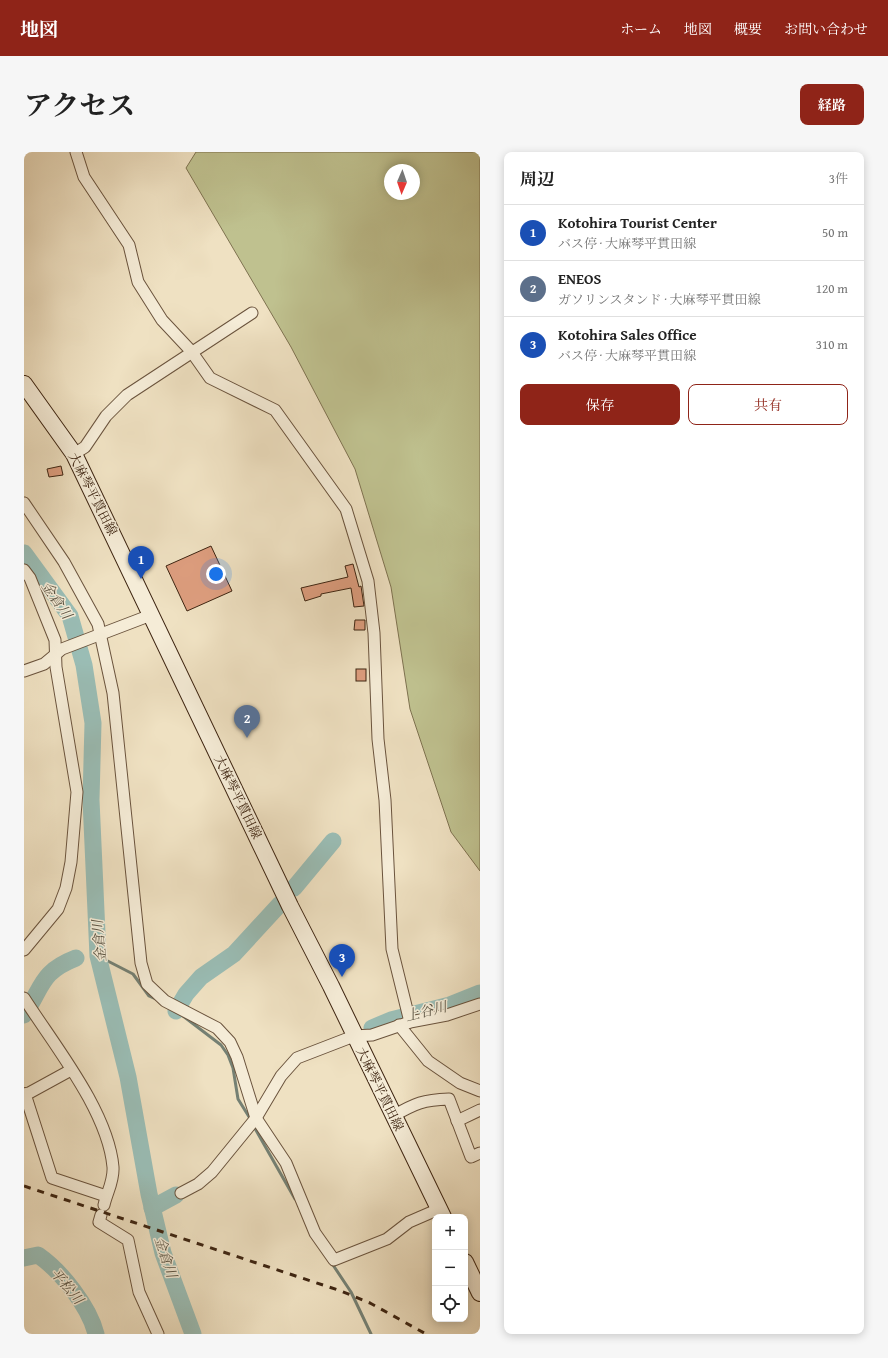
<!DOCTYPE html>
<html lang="ja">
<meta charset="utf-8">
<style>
:root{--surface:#fff;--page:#f6f6f6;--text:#222;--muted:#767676;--line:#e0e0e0;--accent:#8f2418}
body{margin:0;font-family:"Gentium Book Plus","Noto Serif JP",serif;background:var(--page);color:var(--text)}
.controls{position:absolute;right:12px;bottom:12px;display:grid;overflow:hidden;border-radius:8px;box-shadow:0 2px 10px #0003}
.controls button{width:36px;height:36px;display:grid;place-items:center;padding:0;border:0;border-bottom:1px solid var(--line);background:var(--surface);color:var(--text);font:20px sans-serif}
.compass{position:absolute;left:360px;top:12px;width:36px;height:36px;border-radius:50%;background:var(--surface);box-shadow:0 2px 10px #0003;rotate:182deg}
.you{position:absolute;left:192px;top:422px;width:14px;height:14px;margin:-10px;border:3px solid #fff;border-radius:50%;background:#1a73e8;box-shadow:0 0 0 6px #1a73e833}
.badge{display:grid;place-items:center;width:26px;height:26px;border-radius:50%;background:var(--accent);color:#fff;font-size:13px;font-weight:700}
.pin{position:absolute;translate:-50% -33px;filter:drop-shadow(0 1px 2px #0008)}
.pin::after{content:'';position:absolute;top:21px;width:14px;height:12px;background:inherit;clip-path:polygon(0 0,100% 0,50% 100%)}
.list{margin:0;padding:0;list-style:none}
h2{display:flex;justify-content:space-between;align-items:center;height:52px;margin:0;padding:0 16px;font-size:17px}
h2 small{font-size:13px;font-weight:400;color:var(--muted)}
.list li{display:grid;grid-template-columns:26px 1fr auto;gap:12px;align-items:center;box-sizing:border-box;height:56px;padding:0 16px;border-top:1px solid var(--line)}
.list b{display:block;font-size:15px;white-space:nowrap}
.list p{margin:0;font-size:13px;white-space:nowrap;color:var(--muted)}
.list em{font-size:13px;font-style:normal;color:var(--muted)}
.actions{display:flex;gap:8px;padding:12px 16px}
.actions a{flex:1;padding:9px 0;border:1px solid var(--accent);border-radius:8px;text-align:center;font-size:14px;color:var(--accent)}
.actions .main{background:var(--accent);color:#fff}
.icon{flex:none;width:22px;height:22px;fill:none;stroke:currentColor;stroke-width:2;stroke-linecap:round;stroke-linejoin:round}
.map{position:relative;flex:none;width:456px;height:1182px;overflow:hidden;border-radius:8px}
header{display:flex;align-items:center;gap:24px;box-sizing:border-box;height:56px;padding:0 20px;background:var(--accent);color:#fff}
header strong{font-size:19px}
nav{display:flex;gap:22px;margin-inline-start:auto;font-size:14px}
.intro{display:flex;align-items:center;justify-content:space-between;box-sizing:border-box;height:96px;padding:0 24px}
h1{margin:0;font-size:28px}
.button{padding:10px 18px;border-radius:8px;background:var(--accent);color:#fff;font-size:14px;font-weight:700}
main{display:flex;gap:24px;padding:0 24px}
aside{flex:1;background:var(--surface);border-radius:8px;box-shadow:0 2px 10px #0003}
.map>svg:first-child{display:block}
.green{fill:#bfc18f;stroke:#7e7250;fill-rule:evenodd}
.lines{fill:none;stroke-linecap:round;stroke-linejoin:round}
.stream{stroke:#758073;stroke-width:3}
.river{stroke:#9abdb5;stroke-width:17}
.building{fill:#de9e7f;stroke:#3d2411}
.minor-casing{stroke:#6a533d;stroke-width:13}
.secondary-casing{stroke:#3d2411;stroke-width:18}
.minor{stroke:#f5ecd7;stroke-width:11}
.secondary{stroke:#f5ecd7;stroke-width:16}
.rail{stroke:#3d2411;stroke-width:3;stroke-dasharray:7 7;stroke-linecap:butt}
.labels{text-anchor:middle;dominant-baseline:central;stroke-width:3;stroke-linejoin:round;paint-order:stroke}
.street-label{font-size:13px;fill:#3d2411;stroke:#f5ecd7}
.water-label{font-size:14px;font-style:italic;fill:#595242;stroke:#f5ecd7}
</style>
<header>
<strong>地図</strong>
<nav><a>ホーム</a><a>地図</a><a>概要</a><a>お問い合わせ</a></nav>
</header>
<div class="intro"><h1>アクセス</h1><a class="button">経路</a></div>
<main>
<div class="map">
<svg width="456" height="1182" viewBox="0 0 456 1182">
<rect width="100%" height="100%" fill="#efe1c2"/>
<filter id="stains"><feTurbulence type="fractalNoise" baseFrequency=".005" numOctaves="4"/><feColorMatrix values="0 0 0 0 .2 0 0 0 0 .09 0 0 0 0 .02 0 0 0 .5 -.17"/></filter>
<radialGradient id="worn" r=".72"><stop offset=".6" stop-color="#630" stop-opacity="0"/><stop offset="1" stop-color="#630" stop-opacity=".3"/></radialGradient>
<path class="green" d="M 172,0 L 456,0 L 456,719 L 427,680 L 386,557 L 367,435 L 331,317 L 267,195 L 162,16 ZM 366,18 L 390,18 L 390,42 L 366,42 Z"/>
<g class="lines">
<g class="stream">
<polyline points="74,804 109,822 125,844 134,848"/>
<polyline points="159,864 197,893 204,903 209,916 214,947 227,968"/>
<polyline points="229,973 271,1047"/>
<polyline points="307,1110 327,1140 347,1182"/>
</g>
<g class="river">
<polyline points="0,401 46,464 60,513 69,571 67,648 74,804 104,925 125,1042 139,1101 169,1182"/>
<polyline points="270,736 309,689"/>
<polyline points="152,859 162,842 177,825 210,802 256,752"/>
<path d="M 0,863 C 19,835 16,820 52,806"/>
<polyline points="348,876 367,868 426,853 456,841"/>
<polyline points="128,1056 152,1043"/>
<path d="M 0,1106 L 14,1103 C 37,1119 65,1154 72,1182"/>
</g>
</g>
<g class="building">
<polygon points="37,314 39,323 25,325 23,317"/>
<polygon points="187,394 208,439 163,459 142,414"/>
<polygon points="329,412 335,435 337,434 340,454 330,455 327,436 297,442 297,444 281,449 277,436 324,425 321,414"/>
<polygon points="331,468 341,468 341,478 330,478"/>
<rect x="332" y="517" width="10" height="12"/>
</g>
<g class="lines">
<g class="minor-casing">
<g id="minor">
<polyline points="52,0 60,25 105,93 114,130 138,168 167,199 186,226 251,258 322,357 344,429 350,481 354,587 361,648 368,797 386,870"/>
<polyline points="50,302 61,295 82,264 103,243 228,161"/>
<polyline points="0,351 40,410 74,472 89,541 117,811 123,832 141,849 193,876 206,890 213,905 232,966 262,1011 291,1081 310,1108 363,1087 385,1070 415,1057"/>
<polyline points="0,418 6,426 31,488 32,515 53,640 47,710 42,736 34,757 0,798"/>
<polyline points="0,519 20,512 38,497 127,463"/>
<path d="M 0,846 C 30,893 84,959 89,1015 C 90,1029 83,1040 80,1053"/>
<polyline points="375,873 404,909 436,931 456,939"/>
<polyline points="0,942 5,941 47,918"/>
<polyline points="1,942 28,1026 82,1044"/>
<path d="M 369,964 C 392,951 399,948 425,947 L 447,1005 L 456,1001"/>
<polyline points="433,969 456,958"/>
<polyline points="157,1041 174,1032 188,1020 232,966 257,924 273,906 330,884 348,883 386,870 423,863 456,852"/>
<polyline points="77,1063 75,1070 104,1088 115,1140 134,1182"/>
</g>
</g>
<g class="secondary-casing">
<g id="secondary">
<polyline points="0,232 50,302 266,754 307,834 419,1065"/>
<polyline points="441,1110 456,1141"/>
</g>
</g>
<use href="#minor" class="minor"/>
<use href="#secondary" class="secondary"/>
<polyline class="rail" points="0,1034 317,1139 346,1151 402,1182"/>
</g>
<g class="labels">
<g class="street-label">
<text transform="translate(69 342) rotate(63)">大麻琴平貫田線</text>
<text transform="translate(214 645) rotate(64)">大麻琴平貫田線</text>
<text transform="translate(356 937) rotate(64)">大麻琴平貫田線</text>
</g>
<g class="water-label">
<text transform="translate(33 448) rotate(56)">金倉川</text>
<text transform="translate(75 789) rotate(-95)">金倉川</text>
<text transform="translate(402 859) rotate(-14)">上谷川</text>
<text transform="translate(142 1105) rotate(72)">金倉川</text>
<text transform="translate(43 1134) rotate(50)">平松川</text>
</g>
</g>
<rect width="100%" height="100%" filter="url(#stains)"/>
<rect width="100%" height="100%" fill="url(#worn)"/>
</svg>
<div class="controls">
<button>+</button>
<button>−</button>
<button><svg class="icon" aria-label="locate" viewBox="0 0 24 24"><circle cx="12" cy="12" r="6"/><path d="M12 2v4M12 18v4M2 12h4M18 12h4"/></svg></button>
</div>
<svg class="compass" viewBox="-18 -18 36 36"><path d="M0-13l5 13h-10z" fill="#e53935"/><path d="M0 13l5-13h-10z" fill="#767676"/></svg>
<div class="you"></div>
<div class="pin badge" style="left:117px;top:427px;background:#1a4fb4">1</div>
<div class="pin badge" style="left:223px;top:586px;background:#5c6f8a">2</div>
<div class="pin badge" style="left:318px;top:825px;background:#1a4fb4">3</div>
</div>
<aside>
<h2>周辺<small>3件</small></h2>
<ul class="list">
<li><span class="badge" style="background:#1a4fb4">1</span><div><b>Kotohira Tourist Center</b><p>バス停 · 大麻琴平貫田線</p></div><em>50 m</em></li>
<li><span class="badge" style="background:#5c6f8a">2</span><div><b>ENEOS</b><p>ガソリンスタンド · 大麻琴平貫田線</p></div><em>120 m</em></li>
<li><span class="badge" style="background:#1a4fb4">3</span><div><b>Kotohira Sales Office</b><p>バス停 · 大麻琴平貫田線</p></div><em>310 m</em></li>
</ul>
<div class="actions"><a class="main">保存</a><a>共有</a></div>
</aside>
</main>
